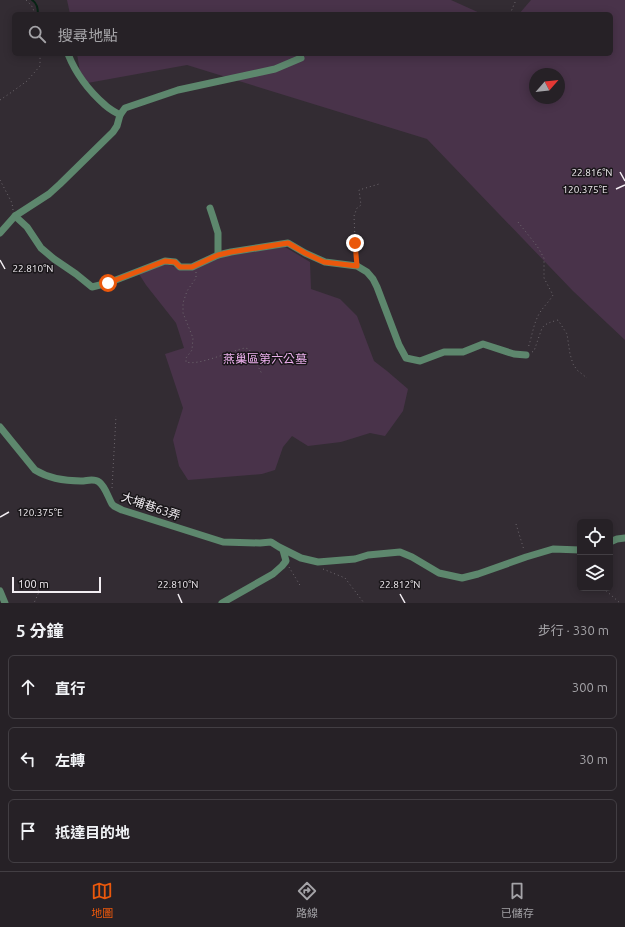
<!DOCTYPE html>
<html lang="zh-TW">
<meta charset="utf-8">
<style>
:root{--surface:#262126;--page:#2e292e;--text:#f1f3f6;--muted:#a4a3a7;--line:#423e43;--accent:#ea580c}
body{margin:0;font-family:Ubuntu,"Noto Sans TC",sans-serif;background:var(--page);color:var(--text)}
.controls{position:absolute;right:12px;bottom:12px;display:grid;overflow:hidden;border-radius:6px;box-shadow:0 2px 10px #0003}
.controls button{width:36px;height:36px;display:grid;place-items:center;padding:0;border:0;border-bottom:1px solid var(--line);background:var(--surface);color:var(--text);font:20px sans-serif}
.compass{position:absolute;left:529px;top:68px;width:36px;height:36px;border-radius:50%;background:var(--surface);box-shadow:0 2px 10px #0003;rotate:62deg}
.scale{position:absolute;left:12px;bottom:10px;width:89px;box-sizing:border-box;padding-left:4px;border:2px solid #f3eef3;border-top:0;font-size:11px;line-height:14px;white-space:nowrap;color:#f3eef3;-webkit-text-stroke:3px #191619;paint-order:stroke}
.stop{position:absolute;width:12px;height:12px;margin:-9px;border:3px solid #ea580c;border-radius:50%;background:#fff}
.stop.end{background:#ea580c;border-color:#fff;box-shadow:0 1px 4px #0008}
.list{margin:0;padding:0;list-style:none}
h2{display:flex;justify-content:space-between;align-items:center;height:52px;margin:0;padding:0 16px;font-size:17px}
h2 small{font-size:13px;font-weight:400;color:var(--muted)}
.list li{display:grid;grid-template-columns:26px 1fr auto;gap:12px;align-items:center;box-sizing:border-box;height:64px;margin:0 8px 8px;padding:0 8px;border:1px solid var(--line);border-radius:6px}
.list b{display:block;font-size:15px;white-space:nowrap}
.list em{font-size:13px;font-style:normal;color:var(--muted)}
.icon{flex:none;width:22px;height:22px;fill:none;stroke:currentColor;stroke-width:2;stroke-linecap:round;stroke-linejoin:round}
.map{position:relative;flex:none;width:625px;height:603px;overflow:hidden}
.search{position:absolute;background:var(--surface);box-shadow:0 2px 10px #0003;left:12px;right:12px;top:12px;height:44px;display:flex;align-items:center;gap:10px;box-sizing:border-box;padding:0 14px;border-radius:6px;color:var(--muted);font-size:15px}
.sheet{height:268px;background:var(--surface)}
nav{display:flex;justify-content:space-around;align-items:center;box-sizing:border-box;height:56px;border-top:1px solid var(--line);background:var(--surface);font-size:11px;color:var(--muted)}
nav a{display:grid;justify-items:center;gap:2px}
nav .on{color:var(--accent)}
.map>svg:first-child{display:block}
.green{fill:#49334a;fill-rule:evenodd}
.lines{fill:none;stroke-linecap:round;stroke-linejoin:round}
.stream{stroke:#082415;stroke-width:2}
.path{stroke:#6e686e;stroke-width:1;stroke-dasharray:1 3;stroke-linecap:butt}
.minor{stroke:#5d876d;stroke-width:7}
.route{stroke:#ea580c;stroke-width:5}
.ticks{fill:none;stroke:#f3eef3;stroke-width:1.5}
.labels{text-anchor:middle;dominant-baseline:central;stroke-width:3;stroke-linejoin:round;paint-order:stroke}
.park-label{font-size:12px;fill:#ecb0ed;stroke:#191619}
.street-label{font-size:12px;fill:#f3eef3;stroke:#191619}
.ticks-label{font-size:10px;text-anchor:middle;fill:#f3eef3;stroke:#191619;stroke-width:3;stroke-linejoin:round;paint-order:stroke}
</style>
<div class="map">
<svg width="625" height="603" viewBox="0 0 625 603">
<rect width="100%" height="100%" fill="#332c33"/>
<g class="green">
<polygon points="67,0 451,0 482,14 70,14"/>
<path d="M 531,0 L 625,0 L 625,340 L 573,291 L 427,139 L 187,65 L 82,84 L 77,54 L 611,54 L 611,14 L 519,14 ZM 535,74 L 559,74 L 559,98 L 535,98 Z"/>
<polygon points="285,247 310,262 311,289 340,299 357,316 374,361 387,371 408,389 403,411 385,436 370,433 341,442 308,446 292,436 283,447 275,470 262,474 188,480 179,466 173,440 183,408 165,354 184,348 176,323 146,285 139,274 166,264 183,270 227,256"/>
</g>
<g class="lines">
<path class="stream" d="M 32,0 C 37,3 38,8 38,14"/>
<g class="path">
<path d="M 26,0 C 30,4 34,7 34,14"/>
<polyline points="510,14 516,0"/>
<polyline points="0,100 9,94 27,81 40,66 40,54"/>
<polyline points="0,180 12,203 13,210"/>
<path d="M 518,222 L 537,246 L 544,258 L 544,278 L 553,295 C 549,302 543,307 539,314 C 533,325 532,337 528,348"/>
<polyline points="356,260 354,216 357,208 361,205 359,190 379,184"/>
<path d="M 196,272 L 196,278 L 187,291 L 183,303 L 183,313 L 193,338 L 192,350 L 186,358 L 186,362 C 199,366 230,351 245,348 L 249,349 L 262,374"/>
<path d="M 532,352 L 534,351 L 542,328 C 546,323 551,322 558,320 L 567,334 L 570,354 L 573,364 L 577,370 L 587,378"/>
<polyline points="112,488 116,416"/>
<polyline points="516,524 524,550"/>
<polyline points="289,567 301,587"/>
<polyline points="323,569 345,578 364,603"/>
<polyline points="33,579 39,592 34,603"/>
<polyline points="603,588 620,603"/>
</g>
<g class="minor">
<polyline points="120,115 125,108 178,90 275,69 301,58"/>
<polyline points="210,208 213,217 218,233 218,255"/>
<polyline points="15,216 27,227 41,248 54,259 76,274 92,287 108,283 165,261 175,262 180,267 192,267 218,255 231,252 288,243 305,253 325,262 357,266 367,272 373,279 377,287 399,345 406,358 420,361 444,352 463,352 483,344 514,354 526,355"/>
<path d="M 0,233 L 15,216 L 49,194 L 60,184 L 113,132 L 117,126 L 120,115 C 115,112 109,109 105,105 C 89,91 76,74 68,54"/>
<path d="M 0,427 L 35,470 C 48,478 65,481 81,481 C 87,481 94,478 99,482 C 105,486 108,497 112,504 L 114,506 L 122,510 L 223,542 L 260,543 L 271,542 L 279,547 L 301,558 L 318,562 L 355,559 L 368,555 L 400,552 L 412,557 L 439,573 L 462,578 L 478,574 L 526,557 L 553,549 L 580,550"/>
<polyline points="610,542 617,539 625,538"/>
<polyline points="0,591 5,603"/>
<polyline points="222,603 273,574 282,566 286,561 283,550"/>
</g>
</g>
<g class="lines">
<polyline class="route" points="108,283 165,261 175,262 180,267 192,267 218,255 231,252 288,243 305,253 324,262 357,266 355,243"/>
</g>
<path class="ticks" d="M 620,172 L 625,181M 616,189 L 625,185M 0,260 L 5,269M 0,517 L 9,512M 178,594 L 182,603M 400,594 L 405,603"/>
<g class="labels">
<g class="park-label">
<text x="265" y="358">燕巢區第六公墓</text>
</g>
<g class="street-label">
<text transform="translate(151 506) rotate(19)">大埔巷63弄</text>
</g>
</g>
<g class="ticks-label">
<text x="592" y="176">22.816°N</text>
<text x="585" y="193">120.375°E</text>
<text x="33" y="272">22.810°N</text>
<text x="40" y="516">120.375°E</text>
<text x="178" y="588">22.810°N</text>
<text x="400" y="588">22.812°N</text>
</g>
</svg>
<div class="controls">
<button><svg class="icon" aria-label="locate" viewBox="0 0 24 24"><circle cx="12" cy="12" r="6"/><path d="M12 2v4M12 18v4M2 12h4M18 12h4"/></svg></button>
<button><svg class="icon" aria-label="layers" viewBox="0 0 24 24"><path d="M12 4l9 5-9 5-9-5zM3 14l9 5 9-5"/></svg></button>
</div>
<svg class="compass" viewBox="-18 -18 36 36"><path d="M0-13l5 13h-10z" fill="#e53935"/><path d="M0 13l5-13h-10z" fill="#a4a3a7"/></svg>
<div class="scale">100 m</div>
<div class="stop" style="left:108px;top:283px"></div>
<div class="stop end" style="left:355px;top:243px"></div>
<div class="search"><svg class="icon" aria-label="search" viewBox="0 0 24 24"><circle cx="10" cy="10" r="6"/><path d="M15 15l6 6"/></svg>搜尋地點</div>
</div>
<section class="sheet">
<h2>5 分鐘<small>步行 · 330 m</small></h2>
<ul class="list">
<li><svg class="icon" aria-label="ahead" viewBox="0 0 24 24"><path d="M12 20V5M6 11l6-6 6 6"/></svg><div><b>直行</b></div><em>300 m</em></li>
<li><svg class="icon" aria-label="left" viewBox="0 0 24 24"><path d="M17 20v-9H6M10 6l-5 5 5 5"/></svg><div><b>左轉</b></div><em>30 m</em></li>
<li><svg class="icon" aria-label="arrive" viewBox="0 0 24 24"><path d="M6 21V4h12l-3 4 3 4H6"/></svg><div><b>抵達目的地</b></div></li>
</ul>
</section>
<nav>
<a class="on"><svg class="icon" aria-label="map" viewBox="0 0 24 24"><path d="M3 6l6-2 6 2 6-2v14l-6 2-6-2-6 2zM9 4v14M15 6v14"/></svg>地圖</a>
<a><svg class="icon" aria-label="directions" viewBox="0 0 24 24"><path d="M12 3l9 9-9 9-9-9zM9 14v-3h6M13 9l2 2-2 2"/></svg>路線</a>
<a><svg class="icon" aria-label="saved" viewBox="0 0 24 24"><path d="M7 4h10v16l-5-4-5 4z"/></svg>已儲存</a>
</nav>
